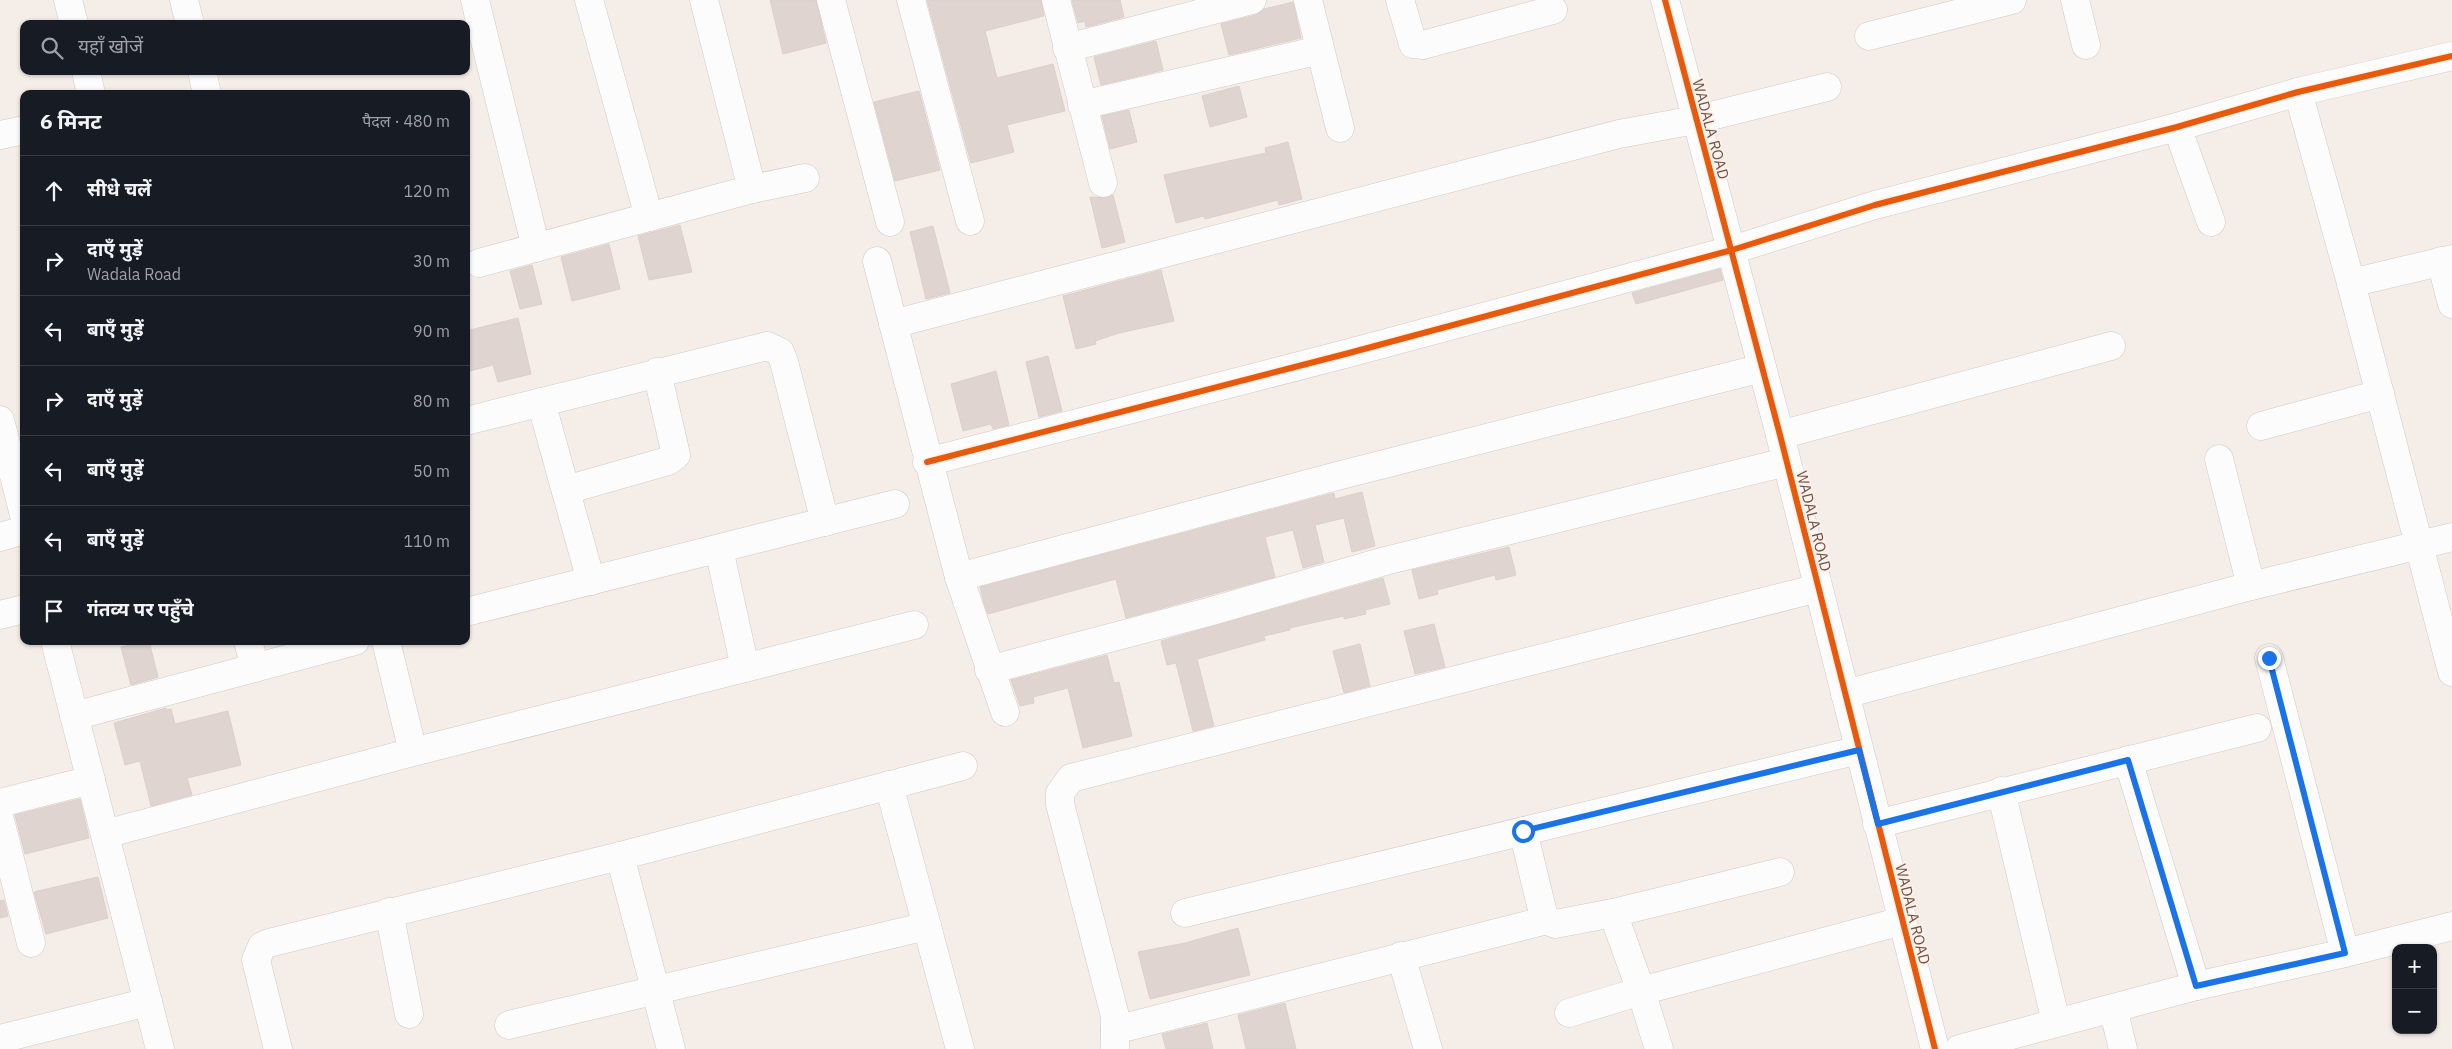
<!DOCTYPE html>
<html lang="hi">
<meta charset="utf-8">
<style>
:root{--surface:#171b24;--page:#242831;--text:#f1f3f6;--muted:#9ea1a6;--line:#363941}
body{margin:0;font-family:"IBM Plex Sans","Noto Sans Devanagari",sans-serif;background:var(--page);color:var(--text)}
.controls{position:absolute;right:15px;bottom:15px;display:grid;overflow:hidden;border-radius:10px;box-shadow:0 1px 4px #0004}
.controls button{width:45px;height:45px;display:grid;place-items:center;padding:0;border:0;border-bottom:1px solid var(--line);background:var(--surface);color:var(--text);font:25px sans-serif}
.stop{position:absolute;width:15px;height:15px;margin:-11px;border:4px solid #1a73e8;border-radius:50%;background:#fff}
.stop.end{background:#1a73e8;border-color:#fff;box-shadow:0 1px 5px #0008}
.list{margin:0;padding:0;list-style:none}
h2{display:flex;justify-content:space-between;align-items:center;height:65px;margin:0;padding:0 20px;font-size:21px}
h2 small{font-size:16px;font-weight:400;color:var(--muted)}
.list li{display:grid;grid-template-columns:32px 1fr auto;gap:15px;align-items:center;box-sizing:border-box;height:70px;padding:0 20px;border-top:1px solid var(--line)}
.list b{display:block;font-size:19px;white-space:nowrap}
.list p{margin:0;font-size:16px;white-space:nowrap;color:var(--muted)}
.list em{font-size:16px;font-style:normal;color:var(--muted)}
.icon{flex:none;width:28px;height:28px;fill:none;stroke:currentColor;stroke-width:2;stroke-linecap:round;stroke-linejoin:round}
.map{position:relative;flex:none;width:2452px;height:1049px;overflow:hidden}
.search{position:absolute;background:var(--surface);box-shadow:0 1px 4px #0004;left:20px;top:20px;width:450px;height:55px;display:flex;align-items:center;gap:12px;box-sizing:border-box;padding:0 18px;border-radius:10px;color:var(--muted);font-size:19px}
.panel{position:absolute;background:var(--surface);box-shadow:0 1px 4px #0004;left:20px;top:90px;width:450px;height:555px;border-radius:10px}
.map>svg:first-child{display:block}
.building{fill:#e0d4d0;stroke:#ddcfcb}
.lines{fill:none;stroke-linecap:round;stroke-linejoin:round}
.minor-casing{stroke:#d2c9c5;stroke-width:29}
.minor{stroke:#fdfcfc;stroke-width:28}
.cycleway-casing{stroke:#fef1e8;stroke-width:9}
.cycleway{stroke:#e8590c;stroke-width:6}
.route{stroke:#1a73e8;stroke-width:6}
.labels{text-anchor:middle;dominant-baseline:central;stroke-width:4;stroke-linejoin:round;paint-order:stroke}
.street-label{font-size:15px;fill:#70504a;stroke:#fef1e8}
</style>
<div class="map">
<svg width="2452" height="1049" viewBox="0 0 2452 1049">
<rect width="100%" height="100%" fill="#f4ede8"/>
<g class="building">
<polygon points="770,0 816,0 826,43 783,54"/>
<polygon points="927,0 1041,0 1044,16 985,31 997,78 1053,64 1065,111 1007,125 1014,152 971,163"/>
<polygon points="1072,0 1120,0 1124,17 1086,27 1085,21 1078,23"/>
<polygon points="1293,2 1301,38 1229,55 1221,24 1256,15 1264,9"/>
<polygon points="1156,41 1163,70 1101,85 1094,57"/>
<polygon points="1239,86 1247,117 1210,127 1202,96"/>
<polygon points="919,91 940,170 895,181 874,102"/>
<polygon points="1129,110 1137,142 1110,149 1102,116"/>
<polygon points="1288,142 1302,199 1279,205 1278,200 1205,219 1204,216 1176,223 1164,175 1266,153 1265,148"/>
<polygon points="1113,195 1125,242 1102,248 1090,197 1106,198"/>
<polygon points="680,225 692,272 649,280 638,236"/>
<polygon points="933,226 950,293 926,299 910,232"/>
<polygon points="609,244 620,289 572,301 561,257"/>
<polygon points="532,265 542,304 520,309 510,271"/>
<polygon points="1720,269 1723,280 1636,304 1632,293"/>
<polygon points="1161,270 1174,321 1119,333 1095,341 1096,344 1076,349 1063,296"/>
<polygon points="518,318 531,374 498,382 493,365 466,372 466,331"/>
<polygon points="1048,356 1062,411 1039,417 1026,362"/>
<polygon points="996,371 1009,425 993,429 991,424 963,431 951,384"/>
<polygon points="1362,492 1375,546 1352,552 1344,518 1315,525 1324,562 1303,568 1293,530 1265,537 1275,577 1126,618 1116,579 988,614 984,603 980,587 1334,493 1335,499"/>
<polygon points="1509,547 1516,575 1496,580 1495,575 1437,590 1438,594 1419,599 1412,570"/>
<polygon points="1383,578 1390,604 1365,610 1366,614 1344,619 1344,616 1289,628 1290,630 1264,636 1265,640 1197,659 1214,726 1193,731 1176,663 1167,665 1161,641"/>
<polygon points="1434,624 1445,667 1415,674 1404,631"/>
<polygon points="149,641 158,677 131,685 121,647"/>
<polygon points="1360,644 1370,686 1344,693 1333,651"/>
<polygon points="1107,655 1114,683 1119,682 1132,736 1083,748 1068,688 1033,697 1034,703 1020,706 1011,680"/>
<polygon points="166,708 166,710 171,709 175,724 228,711 241,765 187,778 192,795 151,806 140,761 125,765 114,723"/>
<polygon points="80,799 89,838 25,854 15,815"/>
<polygon points="98,877 108,918 46,934 34,892"/>
<polygon points="4,900 8,916 0,918 0,901"/>
<polygon points="1238,928 1250,975 1150,999 1138,952 1185,943"/>
<polygon points="1285,1003 1296,1049 1246,1049 1238,1015"/>
<polygon points="1207,1023 1213,1049 1166,1049 1162,1034"/>
</g>
<g class="lines">
<g class="minor-casing">
<g id="minor">
<polyline points="68,0 74,24"/>
<polyline points="184,0 190,24"/>
<polyline points="475,0 536,248"/>
<polyline points="589,0 649,217"/>
<polyline points="704,0 752,189"/>
<polyline points="831,0 890,222"/>
<polyline points="911,0 970,221"/>
<polyline points="1056,0 1103,183"/>
<polyline points="1308,0 1340,128"/>
<polyline points="1400,0 1413,44 1423,45 1553,10"/>
<polyline points="1665,0 1780,435 1935,1049"/>
<polyline points="2075,0 2086,45"/>
<polyline points="1869,36 2012,0"/>
<polyline points="1067,48 1252,0"/>
<polyline points="86,71 91,94"/>
<polyline points="202,71 207,94"/>
<polyline points="2298,92 2351,283 2452,672"/>
<polyline points="1082,105 1320,50"/>
<polyline points="2177,127 2211,222"/>
<polyline points="0,135 24,130"/>
<polyline points="877,261 959,577 1005,712"/>
<polyline points="2441,261 2452,304"/>
<polyline points="479,263 752,189 805,178"/>
<polyline points="2351,283 2452,259"/>
<polyline points="893,324 1619,134 1695,120 1827,87"/>
<polyline points="541,402 591,581"/>
<polyline points="0,420 24,515"/>
<polyline points="466,421 767,346 780,352 784,362 825,522"/>
<polyline points="2261,426 2380,394"/>
<polyline points="1780,435 2111,346"/>
<polyline points="2219,459 2251,586"/>
<polyline points="927,462 1349,353 1732,250 1875,205 2177,127 2298,92 2452,56"/>
<polyline points="566,490 668,461 676,455 657,372"/>
<polyline points="0,537 24,530"/>
<polyline points="719,549 745,668"/>
<polyline points="959,577 1337,476 1762,368"/>
<polyline points="466,612 895,504"/>
<polyline points="0,615 24,609"/>
<polyline points="55,641 160,1049"/>
<polyline points="248,641 255,668"/>
<polyline points="386,641 413,752"/>
<polyline points="2269,658 2345,953"/>
<polyline points="989,670 1212,611 1385,561 1786,462"/>
<polyline points="1845,694 2251,586 2452,537"/>
<polyline points="74,716 355,641"/>
<polyline points="2128,760 2196,986"/>
<polyline points="889,785 960,1049"/>
<polyline points="2001,791 2056,1022"/>
<polyline points="0,803 91,780"/>
<polyline points="0,820 31,943"/>
<polyline points="1877,824 2257,728"/>
<polyline points="1523,831 1543,913 1547,920 1555,924 1613,913 1780,872"/>
<polyline points="105,834 413,752 914,625"/>
<polyline points="620,856 671,1049"/>
<polyline points="389,912 409,1014"/>
<polyline points="1185,913 1859,750"/>
<polyline points="1613,913 1641,991 1659,1049"/>
<polyline points="1401,956 1428,1049"/>
<polyline points="2113,1008 2123,1049"/>
<polyline points="1569,1013 1641,991 1902,921"/>
<polyline points="509,1025 927,926"/>
<polyline points="1115,1030 1547,920"/>
<polyline points="0,1039 148,1002"/>
<polyline points="278,1049 256,960 262,946 269,943 620,856 963,766"/>
<polyline points="1115,1049 1115,1016 1060,804 1060,793 1071,778 1818,588"/>
<polyline points="1959,1049 2196,986 2345,953 2452,926"/>
</g>
</g>
<use href="#minor" class="minor"/>
<g class="cycleway-casing">
<g id="cycleway">
<polyline points="1665,0 1780,435 1935,1049"/>
<polyline points="927,462 1349,353 1732,250 1875,205 2177,127 2298,92 2452,56"/>
</g>
</g>
<use href="#cycleway" class="cycleway"/>
</g>
<g class="lines">
<polyline class="route" points="1523,831 1859,750 1878,824 2128,760 2196,986 2345,953 2269,658"/>
</g>
<g class="labels">
<g class="street-label">
<text transform="translate(1711 129) rotate(75)">WADALA ROAD</text>
<text transform="translate(1814 521) rotate(76)">WADALA ROAD</text>
<text transform="translate(1913 914) rotate(76)">WADALA ROAD</text>
</g>
</g>
</svg>
<div class="controls">
<button>+</button>
<button>−</button>
</div>
<div class="stop" style="left:1523px;top:831px"></div>
<div class="stop end" style="left:2269px;top:658px"></div>
<div class="search"><svg class="icon" aria-label="search" viewBox="0 0 24 24"><circle cx="10" cy="10" r="6"/><path d="M15 15l6 6"/></svg>यहाँ खोजें</div>
<section class="panel">
<h2>6 मिनट<small>पैदल · 480 m</small></h2>
<ul class="list">
<li><svg class="icon" aria-label="ahead" viewBox="0 0 24 24"><path d="M12 20V5M6 11l6-6 6 6"/></svg><div><b>सीधे चलें</b></div><em>120 m</em></li>
<li><svg class="icon" aria-label="right" viewBox="0 0 24 24"><path d="M7 20v-9h11M14 6l5 5-5 5"/></svg><div><b>दाएँ मुड़ें</b><p>Wadala Road</p></div><em>30 m</em></li>
<li><svg class="icon" aria-label="left" viewBox="0 0 24 24"><path d="M17 20v-9H6M10 6l-5 5 5 5"/></svg><div><b>बाएँ मुड़ें</b></div><em>90 m</em></li>
<li><svg class="icon" aria-label="right" viewBox="0 0 24 24"><path d="M7 20v-9h11M14 6l5 5-5 5"/></svg><div><b>दाएँ मुड़ें</b></div><em>80 m</em></li>
<li><svg class="icon" aria-label="left" viewBox="0 0 24 24"><path d="M17 20v-9H6M10 6l-5 5 5 5"/></svg><div><b>बाएँ मुड़ें</b></div><em>50 m</em></li>
<li><svg class="icon" aria-label="left" viewBox="0 0 24 24"><path d="M17 20v-9H6M10 6l-5 5 5 5"/></svg><div><b>बाएँ मुड़ें</b></div><em>110 m</em></li>
<li><svg class="icon" aria-label="arrive" viewBox="0 0 24 24"><path d="M6 21V4h12l-3 4 3 4H6"/></svg><div><b>गंतव्य पर पहुँचे</b></div></li>
</ul>
</section>
</div>
